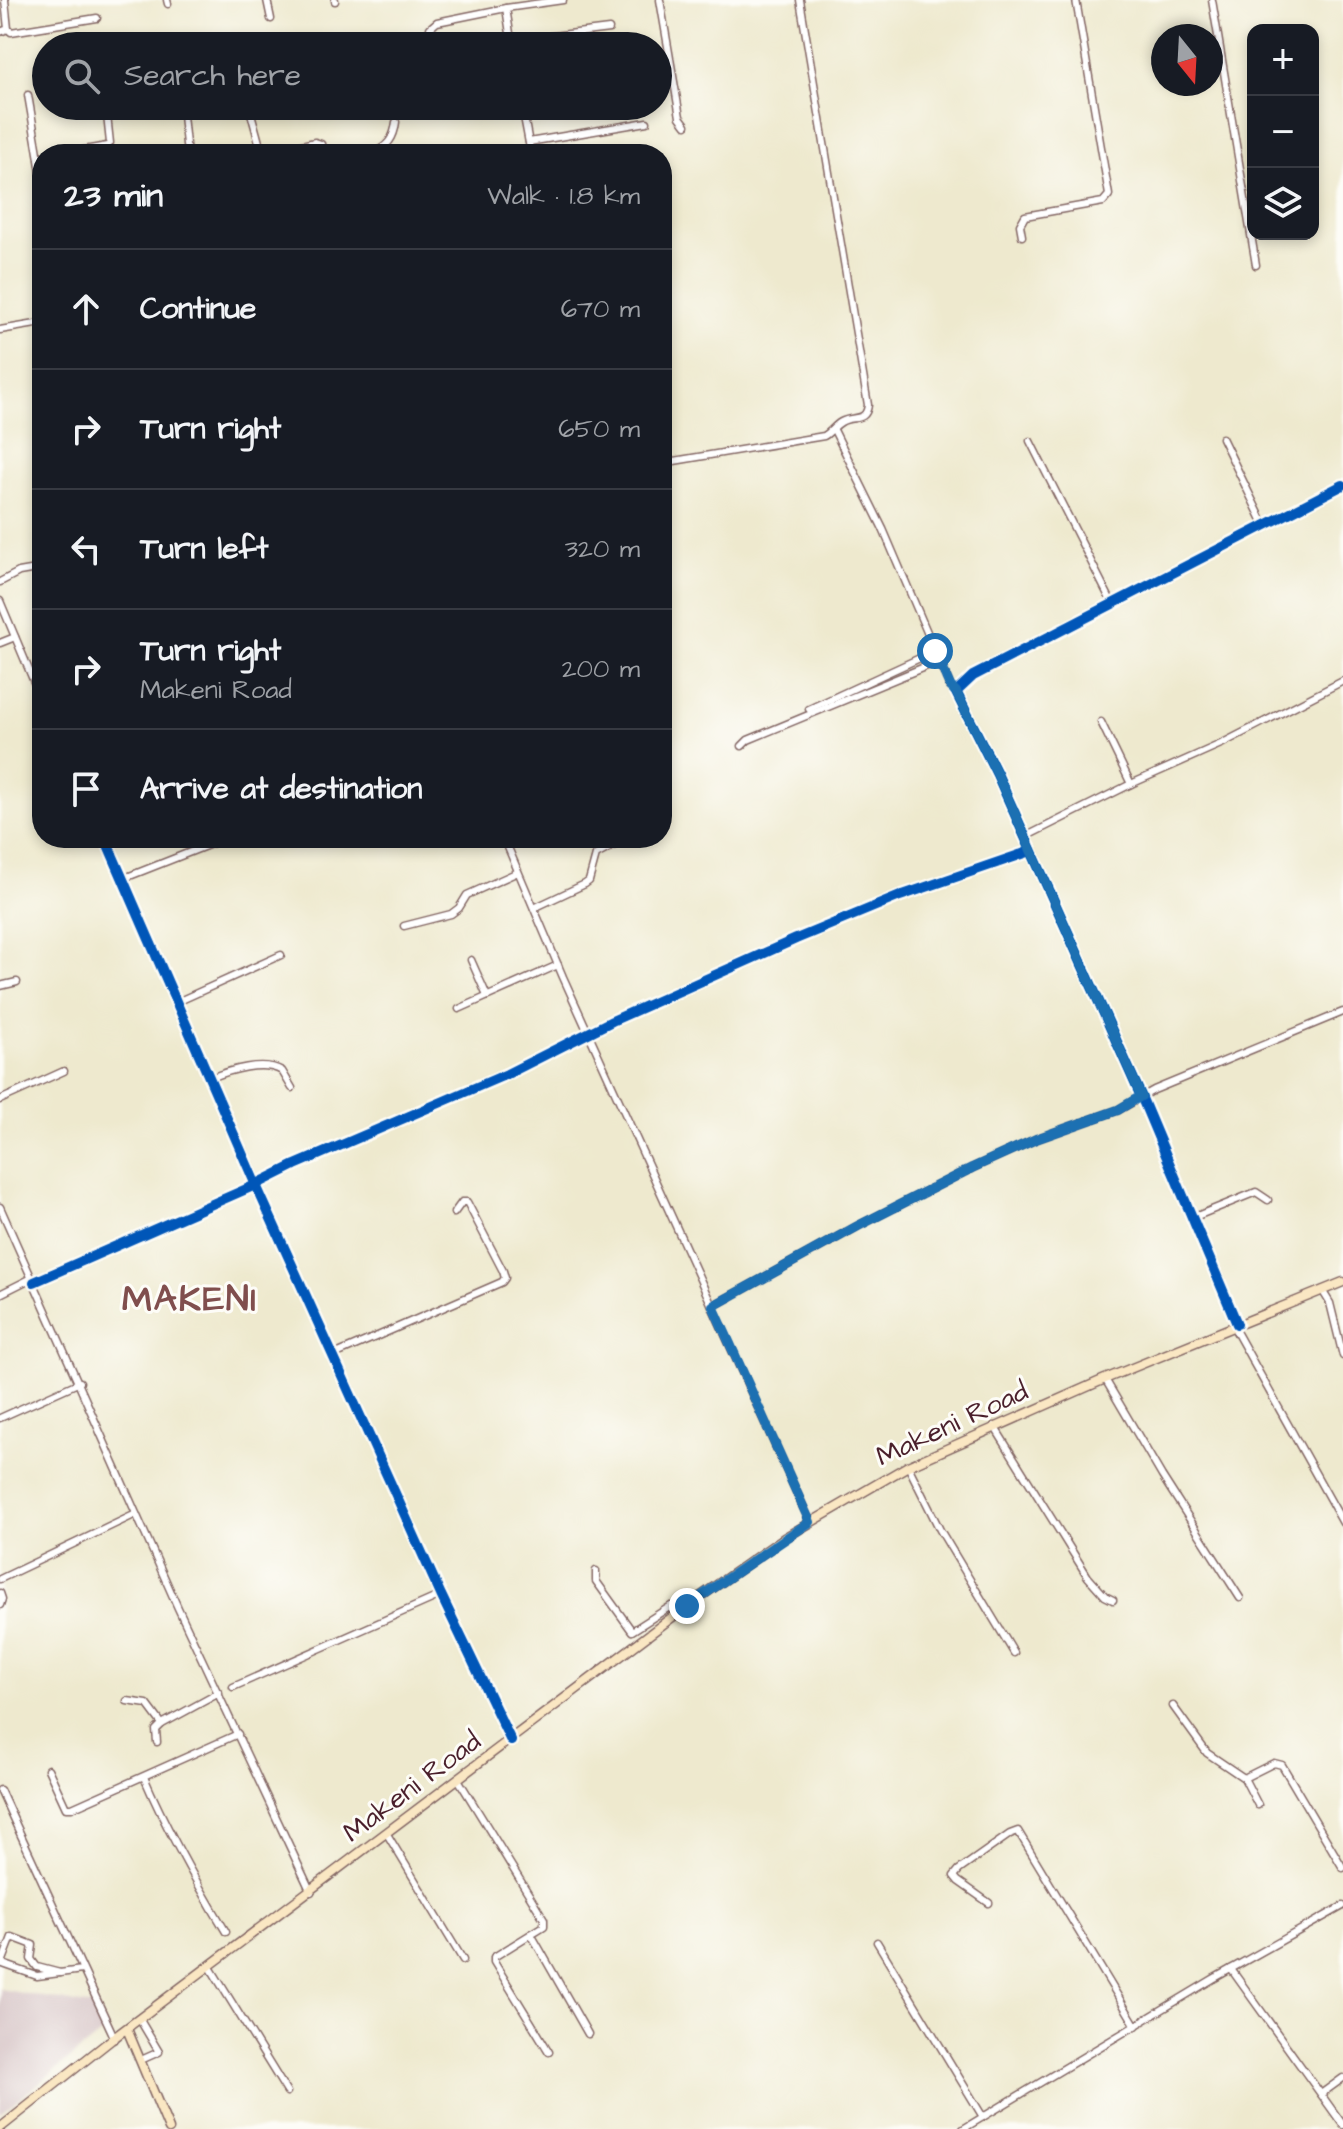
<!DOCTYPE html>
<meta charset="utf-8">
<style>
:root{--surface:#171b24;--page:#20242c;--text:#f1f3f6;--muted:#9ea1a6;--line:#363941}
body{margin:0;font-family:"Architects Daughter",sans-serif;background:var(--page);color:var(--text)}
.controls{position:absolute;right:24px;top:24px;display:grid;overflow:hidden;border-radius:16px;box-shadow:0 4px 12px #0003}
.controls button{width:72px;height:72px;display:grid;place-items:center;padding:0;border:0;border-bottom:2px solid var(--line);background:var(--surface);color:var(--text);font:40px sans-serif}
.compass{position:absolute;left:1151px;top:24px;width:72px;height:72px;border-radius:50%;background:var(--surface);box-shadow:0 4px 12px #0003;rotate:162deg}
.stop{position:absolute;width:24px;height:24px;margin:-18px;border:6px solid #1f6fb2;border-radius:50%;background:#fff}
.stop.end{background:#1f6fb2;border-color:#fff;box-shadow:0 2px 8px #0008}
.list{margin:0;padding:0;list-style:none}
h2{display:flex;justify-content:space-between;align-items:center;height:104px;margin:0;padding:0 32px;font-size:34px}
h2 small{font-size:26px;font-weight:400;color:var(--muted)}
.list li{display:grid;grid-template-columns:52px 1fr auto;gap:24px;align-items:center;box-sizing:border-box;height:120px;padding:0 32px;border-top:2px solid var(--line)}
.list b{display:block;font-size:30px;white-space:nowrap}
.list p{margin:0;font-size:26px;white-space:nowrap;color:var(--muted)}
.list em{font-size:26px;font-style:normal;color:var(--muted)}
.icon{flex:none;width:44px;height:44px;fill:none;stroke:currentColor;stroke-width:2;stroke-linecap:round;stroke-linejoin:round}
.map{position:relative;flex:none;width:1343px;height:2129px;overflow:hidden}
.search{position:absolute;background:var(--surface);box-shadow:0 4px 12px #0003;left:32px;top:32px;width:640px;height:88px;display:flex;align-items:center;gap:20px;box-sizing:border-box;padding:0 28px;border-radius:44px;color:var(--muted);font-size:30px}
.panel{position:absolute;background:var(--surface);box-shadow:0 4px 12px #0003;left:32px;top:144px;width:640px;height:704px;border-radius:32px}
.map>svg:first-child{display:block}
.industrial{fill:#d2bec1}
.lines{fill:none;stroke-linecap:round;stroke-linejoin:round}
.street-casing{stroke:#836664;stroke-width:9}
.secondary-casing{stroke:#836664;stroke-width:11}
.street{stroke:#fff;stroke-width:6}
.secondary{stroke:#fae7c3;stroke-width:8}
.cycleway-casing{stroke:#fdfcf7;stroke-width:15}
.cycleway{stroke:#0057b8;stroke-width:10}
.route{stroke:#1f6fb2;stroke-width:10}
.labels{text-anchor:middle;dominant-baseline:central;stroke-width:6;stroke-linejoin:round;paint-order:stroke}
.street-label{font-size:28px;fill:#4a1f2b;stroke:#fdfcf7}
.district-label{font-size:36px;font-weight:bold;letter-spacing:2px;fill:#804e4d;stroke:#fdfcf7}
</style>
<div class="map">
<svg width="1343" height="2129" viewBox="0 0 1343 2129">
<rect width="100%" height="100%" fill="#fdfcf7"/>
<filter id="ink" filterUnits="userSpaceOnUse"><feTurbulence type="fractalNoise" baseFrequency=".0125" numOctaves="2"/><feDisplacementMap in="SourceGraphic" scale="16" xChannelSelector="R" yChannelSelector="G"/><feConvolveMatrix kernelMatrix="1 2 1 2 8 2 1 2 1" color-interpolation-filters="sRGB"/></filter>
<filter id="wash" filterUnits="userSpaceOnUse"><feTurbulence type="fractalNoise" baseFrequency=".006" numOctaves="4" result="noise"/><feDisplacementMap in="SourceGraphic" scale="32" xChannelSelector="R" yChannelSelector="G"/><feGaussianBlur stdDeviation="1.8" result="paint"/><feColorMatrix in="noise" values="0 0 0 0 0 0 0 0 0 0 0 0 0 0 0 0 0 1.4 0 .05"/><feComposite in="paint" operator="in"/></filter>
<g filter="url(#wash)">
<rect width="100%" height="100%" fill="#eee9ce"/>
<polygon class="industrial" points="0,1989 97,2007 107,2029 0,2114"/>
</g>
<g filter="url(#ink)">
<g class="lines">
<g class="street-casing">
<g id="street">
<polyline points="167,0 168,4"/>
<polyline points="267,0 271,19"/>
<polyline points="335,0 335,1"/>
<polyline points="660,0 680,117 686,125"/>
<polyline points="1212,0 1256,265"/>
<polyline points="8,29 11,32 97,18"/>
<polyline points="0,32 8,29 5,0"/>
<polyline points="512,41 609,29"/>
<polyline points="431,46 430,28 437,22 506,8"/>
<polyline points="512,46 506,8 563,0"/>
<polyline points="28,95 39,159"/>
<polyline points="182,106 187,154"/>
<polyline points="249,106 260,146 276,151 315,142 321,144 325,154"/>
<polyline points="522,106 531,154"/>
<polyline points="529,142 647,122"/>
<polyline points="62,154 107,146 110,143 106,106"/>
<path d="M 372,154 C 388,146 394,139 396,122"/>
<polyline points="42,158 39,160 42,179"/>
<polyline points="1022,236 1020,225 1025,216 1103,202 1109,195 1076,0"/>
<polyline points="0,330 42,323"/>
<polyline points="834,430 883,529 950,686 956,692"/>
<polyline points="1222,438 1264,524"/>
<polyline points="1030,441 1112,603"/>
<path d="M 662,463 L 824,436 C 831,432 834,426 841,422 C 853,415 866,423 868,405 L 800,0"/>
<polyline points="0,582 19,572 42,568"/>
<polyline points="0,601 42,701"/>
<polyline points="0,643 15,637"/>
<polyline points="809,709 935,651"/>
<polyline points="1101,722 1131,784"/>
<polyline points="742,746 748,740 939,661"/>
<polyline points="1025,837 1131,784 1221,744 1343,681"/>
<polyline points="105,838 255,1183 441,1595 511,1741"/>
<polyline points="504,838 563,977 810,1522"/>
<polyline points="122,879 226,838"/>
<polyline points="534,908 585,884 589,881 596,855 628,838"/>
<polyline points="404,926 451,914 459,908 467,895 518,872"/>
<polyline points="471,960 487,996"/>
<polyline points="0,986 17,982"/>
<polyline points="177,1002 281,955"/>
<polyline points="459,1009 558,965"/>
<path d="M 211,1078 C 230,1070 263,1060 282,1071 L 292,1088"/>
<polyline points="0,1100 64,1071"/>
<polyline points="0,1207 178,1608 311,1892"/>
<polyline points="1192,1218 1256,1192 1268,1200"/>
<polyline points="34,1282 251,1187 295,1165 507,1074 612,1021 796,939 900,896 1031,851"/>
<polyline points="1322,1290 1330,1303 1343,1356"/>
<polyline points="0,1294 32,1278"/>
<polyline points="713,1306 858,1226 972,1168 1036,1139 1118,1110 1154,1090 1343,1012"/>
<polyline points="1237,1324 1141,1096 997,774 956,692 973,676 1343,485"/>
<polyline points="1233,1326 1343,1523"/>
<polyline points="334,1355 502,1282 505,1278 503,1271 467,1202 462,1202 454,1213"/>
<polyline points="1105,1379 1162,1476 1240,1598"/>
<polyline points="0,1418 80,1382"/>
<polyline points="994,1426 1088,1577 1105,1596 1113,1600"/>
<polyline points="908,1466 940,1530 1014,1653"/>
<polyline points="596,1571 596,1581 632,1631 671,1606 676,1615"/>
<polyline points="0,1579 136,1514"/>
<polyline points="0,1593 2,1599 0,1605"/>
<polyline points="233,1687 441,1595"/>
<polyline points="127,1701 147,1704 162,1724"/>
<polyline points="1173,1706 1207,1753 1244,1778 1258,1805"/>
<polyline points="157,1742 156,1730 162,1724 219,1693"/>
<polyline points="48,1769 66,1808 72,1808 238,1734"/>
<path d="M 144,1777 C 167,1831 196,1882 226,1932"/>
<polyline points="1244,1778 1274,1763 1282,1765 1343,1868"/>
<polyline points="458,1779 544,1919 544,1926 531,1934 588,2034"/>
<polyline points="0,1790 115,2039"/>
<polyline points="387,1834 463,1960"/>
<polyline points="989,1903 958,1881 954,1876 959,1870 1010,1834 1018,1831 1136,2026"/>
<polyline points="531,1934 494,1957 494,1962 549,2052"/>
<polyline points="877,1942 983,2117"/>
<polyline points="0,1963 37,1976 82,1970"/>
<polyline points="2,1963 12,1937 33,1945 31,1959 37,1967 60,1973"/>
<polyline points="210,1967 287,2092"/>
<polyline points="1231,1969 1343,2125"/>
<polyline points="140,2020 159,2052 141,2060"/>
<polyline points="1321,2094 1343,2078"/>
<polyline points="963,2129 1213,1979 1343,1906"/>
</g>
</g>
<g class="secondary-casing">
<g id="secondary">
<polyline points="127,2029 169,2129"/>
<polyline points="0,2128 111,2040 687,1606 784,1538 908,1466 1105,1379 1343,1282"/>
</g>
</g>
<use href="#street" class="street"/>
<use href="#secondary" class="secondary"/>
<g class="cycleway-casing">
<g id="cycleway">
<polyline points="105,838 255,1183 441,1595 511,1741"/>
<polyline points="34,1282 251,1187 295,1165 507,1074 612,1021 796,939 900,896 1031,851"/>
<polyline points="1237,1324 1141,1096 997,774 956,692 973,676 1343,485"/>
</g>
</g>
<use href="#cycleway" class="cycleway"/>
</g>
</g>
<g class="lines" filter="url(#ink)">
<polyline class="route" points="687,1606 810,1522 713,1306 858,1226 972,1168 1036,1139 1118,1110 1141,1096 997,774 956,692 950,686 935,651"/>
</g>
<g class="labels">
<g class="street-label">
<text transform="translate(952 1424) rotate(-25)">Makeni Road</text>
<text transform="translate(412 1787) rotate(-37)">Makeni Road</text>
</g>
<g class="district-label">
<text x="190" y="1299">MAKENI</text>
</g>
</g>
</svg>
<div class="controls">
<button>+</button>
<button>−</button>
<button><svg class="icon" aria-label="layers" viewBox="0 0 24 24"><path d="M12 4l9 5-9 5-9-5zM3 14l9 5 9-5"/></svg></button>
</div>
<svg class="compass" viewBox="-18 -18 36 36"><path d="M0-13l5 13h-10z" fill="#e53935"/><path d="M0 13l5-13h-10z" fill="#9ea1a6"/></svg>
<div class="stop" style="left:935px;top:651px"></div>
<div class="stop end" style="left:687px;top:1606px"></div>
<div class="search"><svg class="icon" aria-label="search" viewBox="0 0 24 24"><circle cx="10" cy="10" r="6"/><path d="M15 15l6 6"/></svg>Search here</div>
<section class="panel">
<h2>23 min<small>Walk · 1.8 km</small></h2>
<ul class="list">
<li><svg class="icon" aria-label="ahead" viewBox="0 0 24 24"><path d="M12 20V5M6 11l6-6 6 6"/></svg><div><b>Continue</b></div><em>670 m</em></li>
<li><svg class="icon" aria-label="right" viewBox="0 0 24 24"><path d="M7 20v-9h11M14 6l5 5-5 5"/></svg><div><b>Turn right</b></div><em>650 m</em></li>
<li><svg class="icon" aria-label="left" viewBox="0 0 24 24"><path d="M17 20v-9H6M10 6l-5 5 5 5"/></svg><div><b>Turn left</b></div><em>320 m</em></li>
<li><svg class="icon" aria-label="right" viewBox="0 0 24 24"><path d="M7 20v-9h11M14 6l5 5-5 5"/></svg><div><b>Turn right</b><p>Makeni Road</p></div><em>200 m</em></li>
<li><svg class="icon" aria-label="arrive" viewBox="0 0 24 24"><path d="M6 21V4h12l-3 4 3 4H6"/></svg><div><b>Arrive at destination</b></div></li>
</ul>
</section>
</div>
